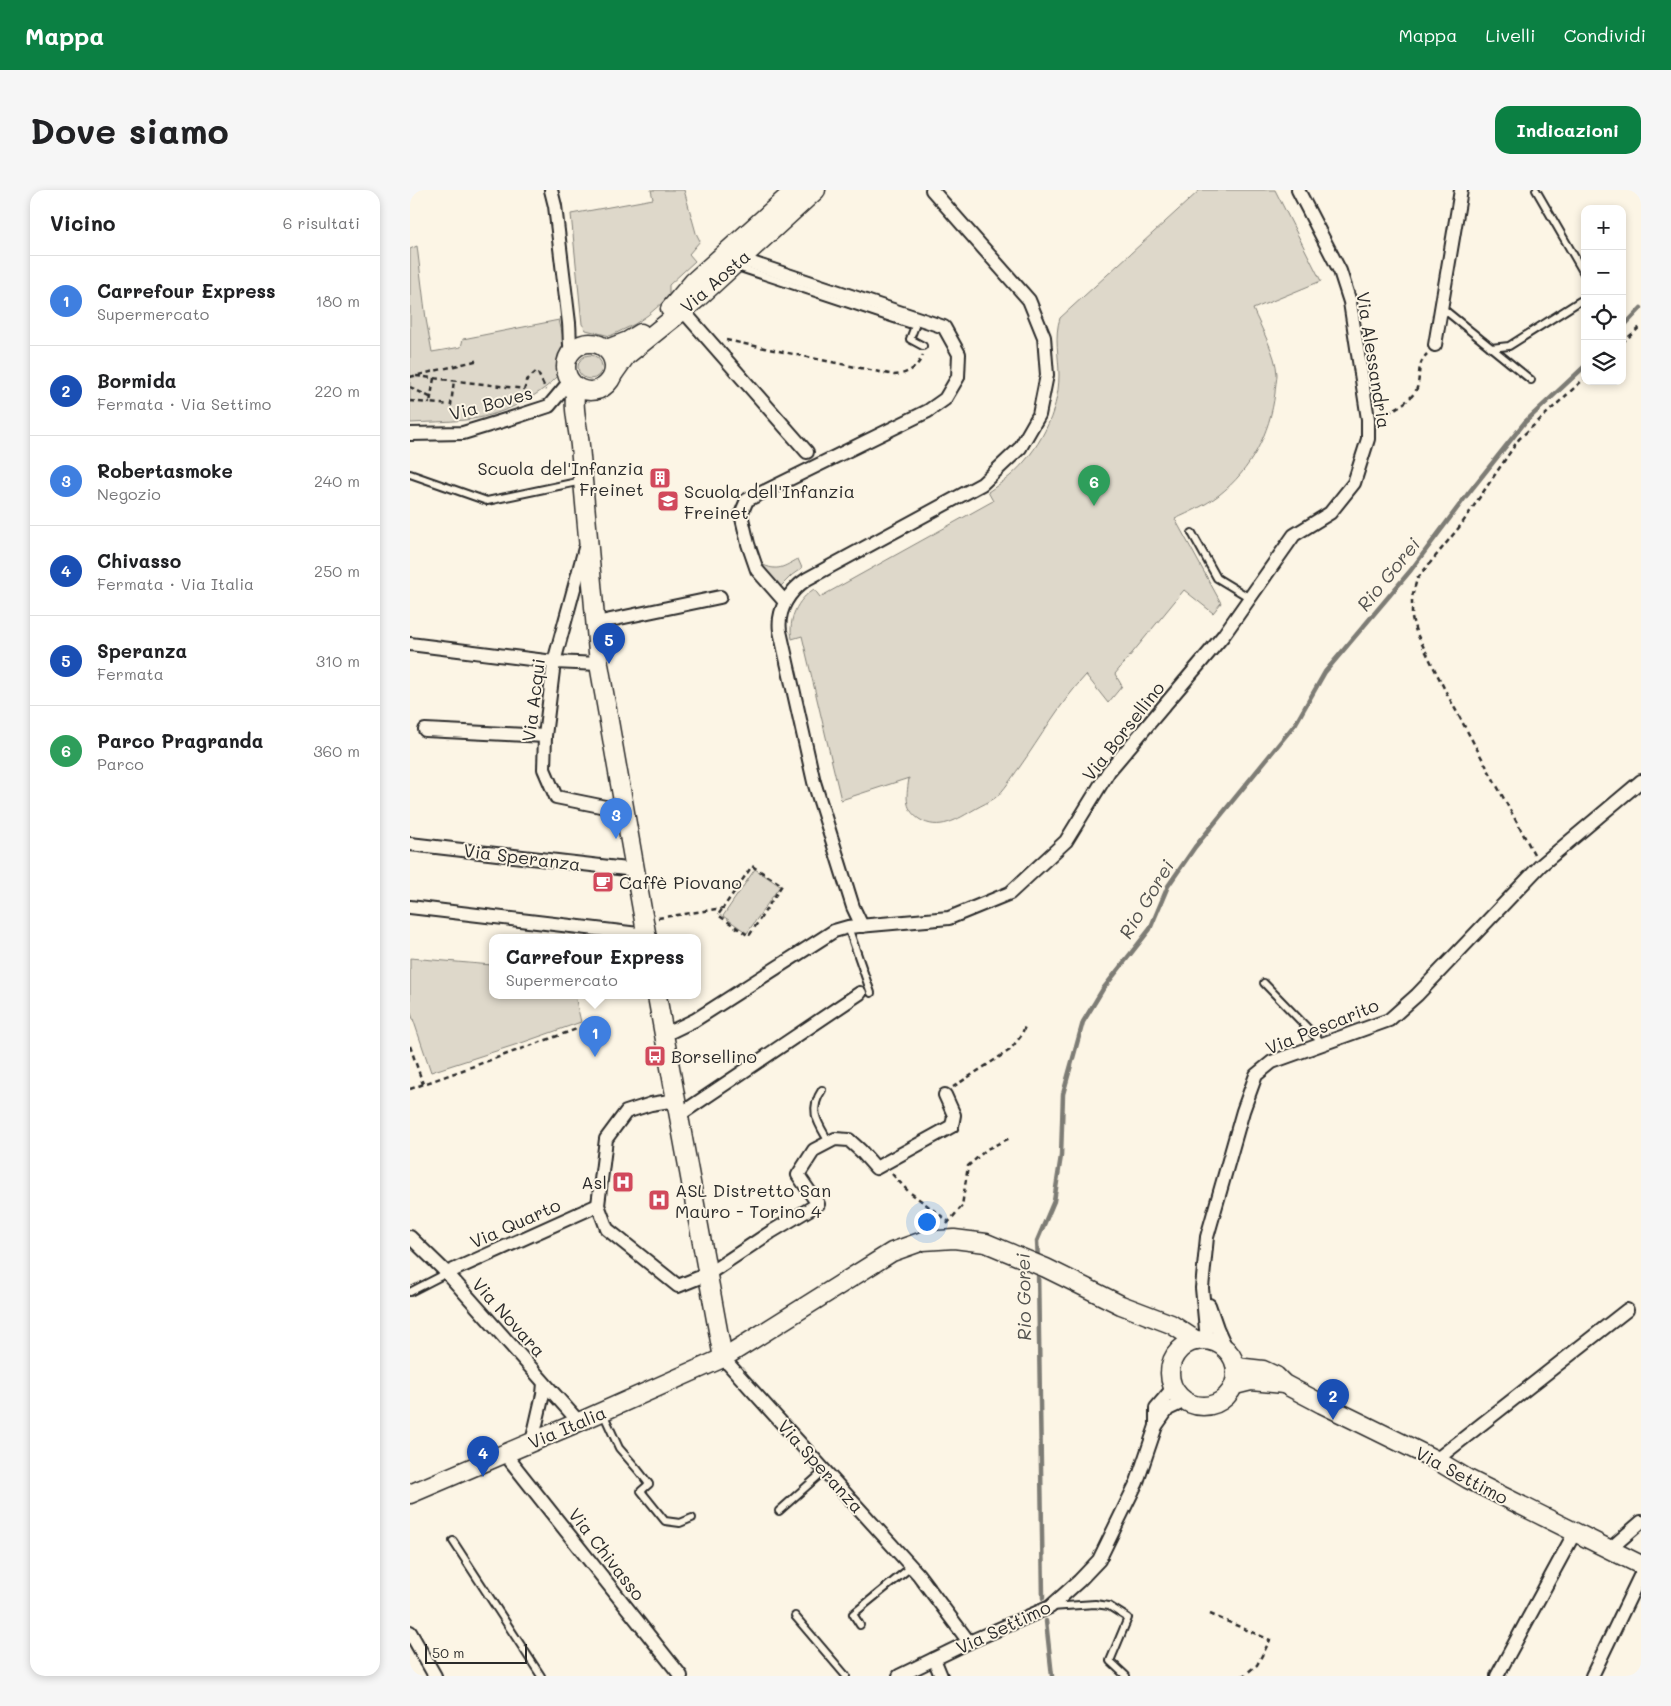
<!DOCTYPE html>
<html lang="it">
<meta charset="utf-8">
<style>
:root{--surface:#fff;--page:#f6f6f6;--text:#202124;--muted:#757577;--line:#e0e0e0;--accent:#0b8043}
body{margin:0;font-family:Mali,sans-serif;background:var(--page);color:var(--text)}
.controls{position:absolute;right:15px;top:15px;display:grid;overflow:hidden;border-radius:10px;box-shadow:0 2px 8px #0003}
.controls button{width:45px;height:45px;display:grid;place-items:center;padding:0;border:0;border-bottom:1px solid var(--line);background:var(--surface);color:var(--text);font:25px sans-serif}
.scale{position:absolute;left:15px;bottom:12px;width:102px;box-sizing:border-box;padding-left:5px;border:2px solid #2b2b2b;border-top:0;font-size:14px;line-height:18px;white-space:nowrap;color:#2b2b2b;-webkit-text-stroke:4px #fcf5e5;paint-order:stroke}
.you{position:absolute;left:516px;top:1031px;width:18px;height:18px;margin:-12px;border:4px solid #fff;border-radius:50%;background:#1a73e8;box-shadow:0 0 0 8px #1a73e833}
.badge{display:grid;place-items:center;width:32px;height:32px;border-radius:50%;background:var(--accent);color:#fff;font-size:16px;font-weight:700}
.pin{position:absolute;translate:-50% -41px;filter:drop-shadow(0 1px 2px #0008)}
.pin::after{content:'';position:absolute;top:26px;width:18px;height:15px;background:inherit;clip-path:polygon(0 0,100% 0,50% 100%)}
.popup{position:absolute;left:79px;top:744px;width:212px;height:65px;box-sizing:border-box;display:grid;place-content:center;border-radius:10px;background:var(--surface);filter:drop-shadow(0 1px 4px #0005);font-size:16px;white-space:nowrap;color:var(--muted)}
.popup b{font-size:19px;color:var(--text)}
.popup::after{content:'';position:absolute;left:50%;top:100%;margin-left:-10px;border:10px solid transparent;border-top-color:var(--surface)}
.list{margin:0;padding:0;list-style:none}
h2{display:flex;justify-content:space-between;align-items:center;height:65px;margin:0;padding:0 20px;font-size:21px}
h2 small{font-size:16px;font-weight:400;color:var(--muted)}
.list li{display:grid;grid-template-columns:32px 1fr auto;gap:15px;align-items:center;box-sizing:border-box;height:90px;padding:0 20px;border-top:1px solid var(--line)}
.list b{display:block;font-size:19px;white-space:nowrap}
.list p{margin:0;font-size:16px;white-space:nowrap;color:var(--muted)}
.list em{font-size:16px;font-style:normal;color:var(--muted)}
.icon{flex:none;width:28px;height:28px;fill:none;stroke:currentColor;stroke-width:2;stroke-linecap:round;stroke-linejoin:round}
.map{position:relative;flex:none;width:1231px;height:1486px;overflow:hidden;border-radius:15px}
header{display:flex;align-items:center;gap:30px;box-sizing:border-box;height:70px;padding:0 25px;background:var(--accent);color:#fff}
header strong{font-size:24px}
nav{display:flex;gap:28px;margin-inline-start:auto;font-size:18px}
.intro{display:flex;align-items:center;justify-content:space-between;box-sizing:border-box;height:120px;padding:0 30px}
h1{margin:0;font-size:35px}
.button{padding:12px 22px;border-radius:15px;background:var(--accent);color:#fff;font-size:18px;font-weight:700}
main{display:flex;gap:30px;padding:0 30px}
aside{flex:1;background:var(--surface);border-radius:15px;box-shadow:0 2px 8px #0003}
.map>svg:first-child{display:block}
.green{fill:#ded8ca;stroke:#84827a}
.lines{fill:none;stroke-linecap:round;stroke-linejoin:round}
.stream{stroke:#7d7b74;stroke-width:4.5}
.lane-casing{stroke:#2b2b2b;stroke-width:10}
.street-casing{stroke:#2b2b2b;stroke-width:16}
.secondary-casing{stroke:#2b2b2b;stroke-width:21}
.path{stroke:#2b2b2b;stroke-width:2.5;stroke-dasharray:5 4;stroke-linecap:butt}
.lane{stroke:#fcf5e5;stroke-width:6}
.street{stroke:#fcf5e5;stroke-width:12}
.secondary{stroke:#fcf5e5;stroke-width:18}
.labels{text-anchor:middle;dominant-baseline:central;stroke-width:4;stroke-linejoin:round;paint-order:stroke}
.street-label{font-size:18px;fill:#2b2b2b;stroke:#fcf5e5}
.poi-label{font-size:18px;fill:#2b2b2b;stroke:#fcf5e5;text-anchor:start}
.water-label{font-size:19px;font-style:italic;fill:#545350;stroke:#fcf5e5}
</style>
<header>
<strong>Mappa</strong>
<nav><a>Mappa</a><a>Livelli</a><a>Condividi</a></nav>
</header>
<div class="intro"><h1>Dove siamo</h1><a class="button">Indicazioni</a></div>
<main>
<aside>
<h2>Vicino<small>6 risultati</small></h2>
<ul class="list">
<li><span class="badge" style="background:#3f7fe0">1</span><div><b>Carrefour Express</b><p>Supermercato</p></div><em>180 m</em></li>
<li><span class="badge" style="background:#1a4fb4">2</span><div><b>Bormida</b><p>Fermata · Via Settimo</p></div><em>220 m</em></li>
<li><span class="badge" style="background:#3f7fe0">3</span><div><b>Robertasmoke</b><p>Negozio</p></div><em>240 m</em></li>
<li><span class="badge" style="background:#1a4fb4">4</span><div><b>Chivasso</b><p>Fermata · Via Italia</p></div><em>250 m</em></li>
<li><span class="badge" style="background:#1a4fb4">5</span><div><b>Speranza</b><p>Fermata</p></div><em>310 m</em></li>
<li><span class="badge" style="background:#2e9e5b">6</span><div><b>Parco Pragranda</b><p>Parco</p></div><em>360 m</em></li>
</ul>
</aside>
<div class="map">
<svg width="1231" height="1486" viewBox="0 0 1231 1486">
<rect width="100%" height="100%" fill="#fcf5e5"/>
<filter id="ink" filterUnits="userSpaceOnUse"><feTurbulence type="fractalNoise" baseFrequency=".02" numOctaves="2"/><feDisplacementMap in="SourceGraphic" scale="10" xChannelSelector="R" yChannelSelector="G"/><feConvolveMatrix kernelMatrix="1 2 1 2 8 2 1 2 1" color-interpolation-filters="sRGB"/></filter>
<g filter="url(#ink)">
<g class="green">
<polygon points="241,0 274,0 286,43 290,51 279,64 285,71 259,95 259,107 238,125 225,134 200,146 176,140 172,134 161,24 243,9"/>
<path d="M 790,0 L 865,0 L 911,91 L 843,119 C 851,138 866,164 867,184 C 867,190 865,197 865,203 C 860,243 841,280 809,305 C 796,315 780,322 765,329 L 811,413 L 803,423 L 774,400 L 705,484 L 712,496 L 698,513 L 676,485 C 650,513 631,547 609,578 C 602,587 594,601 585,608 C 579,612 572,615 565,619 C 548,629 529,642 509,629 C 493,618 497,604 499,588 L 431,610 L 392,446 L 382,449 C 378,429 387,410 404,399 L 410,407 L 583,311 L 578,302 C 585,297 593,292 600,286 C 628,262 649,223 649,185 C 649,167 644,146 650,128 Z"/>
<path d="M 7,56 L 16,129 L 22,162 L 51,157 L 53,149 L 149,130 L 155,155 L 149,172 L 149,185 C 127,209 87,227 55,230 C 37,232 18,232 0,233 L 0,59 Z"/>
<circle cx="180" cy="177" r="12"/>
<path d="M 388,369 L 392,378 L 382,385 L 371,396 L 365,392 L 351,374 C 368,382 373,377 388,369 Z"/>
<polygon points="345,679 370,696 337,743 313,726"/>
<polygon points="0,768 82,775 82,806 165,806 171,832 114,852 21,882 0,820"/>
</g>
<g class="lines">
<g class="stream">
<polyline points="1212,138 1231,118"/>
<polyline points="628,1070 627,1051 644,1011 651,966 653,904 673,832 693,799 740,739 758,696 785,657 886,533 915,482 1001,380 1057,305 1115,232 1175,176"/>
<polyline points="628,1080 633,1408"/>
<polyline points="636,1431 642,1486"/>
</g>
<g class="lane-casing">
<g id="lane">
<polyline points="1126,0 1175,85"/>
<polyline points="324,76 505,136 500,149 513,156"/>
<polyline points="1031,117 1121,190"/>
<polyline points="1081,158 1099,156 1170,111"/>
<polyline points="0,284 77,311 172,291"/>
<polyline points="782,343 807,388 840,408"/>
<polyline points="438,737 461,803"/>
<polyline points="854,793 913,854"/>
<path d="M 412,900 C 398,921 408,933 419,952"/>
<polyline points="0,1102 37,1083"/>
<polyline points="193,1223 209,1258 228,1280 239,1294 231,1301 255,1331 270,1333 282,1328"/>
<polyline points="369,1321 415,1280"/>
<polyline points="43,1351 131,1486"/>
<polyline points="641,1417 685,1414 699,1416 718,1428 700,1471 716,1486"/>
<polyline points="385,1426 436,1486"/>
<polyline points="450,1435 443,1424 501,1377"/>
</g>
</g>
<g class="street-casing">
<g id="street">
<path d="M 141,0 L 145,16 L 159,133 C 160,144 159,152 161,162"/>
<polyline points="330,69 534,137 549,164 548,187 535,209 518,221 337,310 331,324 338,354 347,380 375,412"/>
<polyline points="268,115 397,262"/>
<polyline points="1025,155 1051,0"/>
<polyline points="0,244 53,243 102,228 139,216 160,191"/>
<polyline points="175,358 144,472 135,546 134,579 146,607 215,621"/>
<polyline points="186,433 310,407"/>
<polyline points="0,454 144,472 189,474"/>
<polyline points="15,540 135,546"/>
<polyline points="0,654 225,680"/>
<polyline points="0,717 237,745"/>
<path d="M 452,736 L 443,717 L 404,592 L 370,441 C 367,420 379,401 397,389 L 572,294 L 610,258 L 629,225 L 637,185 L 634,147 L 619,110 L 522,0"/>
<polyline points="254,845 285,830 424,741 438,737 539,728 600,703 656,651 699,581 813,446 884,345 920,323 944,293 958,249 958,229 940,112 930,81 888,0"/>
<polyline points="266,910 241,914 216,922 196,949 188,1015 197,1039 268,1096 298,1084 361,1042 408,1014 388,985 404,960 425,949 439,950 451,961 466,978 542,936 544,925 535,905"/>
<polyline points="269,925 450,803"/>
<polyline points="0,1047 37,1083 169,1232"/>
<polyline points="37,1083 188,1015"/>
<polyline points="799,1115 807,1138 817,1160"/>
<polyline points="797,1150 792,1098 797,1047 833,921 846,885 862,872 979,830 1007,805 1130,676 1231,591"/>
<polyline points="313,1168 508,1384 559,1452"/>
<polyline points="746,1236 746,1218 763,1198"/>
<polyline points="122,1252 133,1204 134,1193"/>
<polyline points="95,1264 271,1486"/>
<polyline points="1026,1270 1217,1120"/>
<polyline points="1200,1359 1231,1332"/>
<polyline points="0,1442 25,1486"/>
<polyline points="524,1469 531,1486"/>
<polyline points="489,1486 559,1452 640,1417 669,1391 689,1370 727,1292 746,1236 758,1219 775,1211"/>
<polyline points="1087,1486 1165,1342"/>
<polyline points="1182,1486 1231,1384"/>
</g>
</g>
<g class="secondary-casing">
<g id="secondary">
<polyline points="260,119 283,92 385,0"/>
<circle cx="180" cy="177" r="24"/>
<polyline points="197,159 218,151 231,143"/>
<polyline points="204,183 216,166 287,109 406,0"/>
<path d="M 166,197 C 162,218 168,235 170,256 L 189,474 L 237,748"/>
<polyline points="247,806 313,1168"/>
<circle cx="793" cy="1183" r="33"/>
<polyline points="826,1177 853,1180 866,1186 874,1194 912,1214 1026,1270 1058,1289 1231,1375"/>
<polyline points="825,1195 841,1191 874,1194"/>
<polyline points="0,1304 169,1232 313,1168 482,1062 513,1051 544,1049 576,1053 636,1078 711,1115 761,1134 787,1151"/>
</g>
</g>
<g class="path">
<path d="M 316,150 L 484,185 C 498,184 507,178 513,165"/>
<polyline points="1212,153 1231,136"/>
<polyline points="6,186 115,199 116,191 127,181 136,200"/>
<polyline points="0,187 69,170"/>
<polyline points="24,188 20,213 41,215 44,190"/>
<polyline points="0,197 22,208"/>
<polyline points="0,211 20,213"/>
<path d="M 969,226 C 981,222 1002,211 1007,198 C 1011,185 1006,175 1017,164"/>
<polyline points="1124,664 1037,504 1006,442 1002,428 1002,407 1007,389 1051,335 1109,249 1175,188"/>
<polyline points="248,728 313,718 342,676 372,695 339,746 308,725 313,718"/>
<polyline points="0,856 13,894"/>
<polyline points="543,897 600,860 611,846 616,834"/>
<polyline points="0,899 189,831"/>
<polyline points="482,984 498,1001 538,1031"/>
<polyline points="537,1034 552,1016 558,976 577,959 600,948"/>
<polyline points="800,1424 860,1450 847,1475 833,1486"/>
</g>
<use href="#lane" class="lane"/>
<use href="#street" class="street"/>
<use href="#secondary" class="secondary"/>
</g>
</g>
<defs>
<g id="building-square" transform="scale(1.125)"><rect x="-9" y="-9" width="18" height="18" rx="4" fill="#d1495b" stroke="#fcf5e5"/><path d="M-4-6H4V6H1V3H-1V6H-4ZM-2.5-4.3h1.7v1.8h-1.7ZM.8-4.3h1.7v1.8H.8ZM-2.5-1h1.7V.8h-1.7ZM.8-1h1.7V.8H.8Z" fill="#fff"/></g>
<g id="school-square" transform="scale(1.125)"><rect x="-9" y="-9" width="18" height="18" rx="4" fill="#d1495b" stroke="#fcf5e5"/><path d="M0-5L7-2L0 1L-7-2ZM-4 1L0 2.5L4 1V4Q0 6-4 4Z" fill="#fff"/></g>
<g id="cafe-square" transform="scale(1.125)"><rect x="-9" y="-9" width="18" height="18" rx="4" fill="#d1495b" stroke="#fcf5e5"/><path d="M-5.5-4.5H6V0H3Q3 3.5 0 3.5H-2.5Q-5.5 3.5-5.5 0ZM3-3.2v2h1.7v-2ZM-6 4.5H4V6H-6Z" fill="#fff"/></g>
<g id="bus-square" transform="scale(1.125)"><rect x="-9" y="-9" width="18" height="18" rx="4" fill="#d1495b" stroke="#fcf5e5"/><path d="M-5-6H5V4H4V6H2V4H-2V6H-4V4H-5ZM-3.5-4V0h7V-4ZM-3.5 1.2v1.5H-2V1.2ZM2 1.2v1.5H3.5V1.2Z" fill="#fff"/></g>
<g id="hospital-square" transform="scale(1.125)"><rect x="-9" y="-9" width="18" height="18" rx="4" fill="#d1495b" stroke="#fcf5e5"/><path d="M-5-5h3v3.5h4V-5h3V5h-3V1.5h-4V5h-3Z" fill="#fff"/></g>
</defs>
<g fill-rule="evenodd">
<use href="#building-square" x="250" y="288"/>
<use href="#school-square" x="258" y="311"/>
<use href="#cafe-square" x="193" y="692"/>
<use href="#bus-square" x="245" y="866"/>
<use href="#hospital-square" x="213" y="992"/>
<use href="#hospital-square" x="249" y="1010"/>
</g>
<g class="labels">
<g class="street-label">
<text transform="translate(305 91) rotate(-41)">Via Aosta</text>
<text transform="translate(964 170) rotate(81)">Via Alessandria</text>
<text transform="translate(81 213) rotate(-15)">Via Boves</text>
<text transform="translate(123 510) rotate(-83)">Via Acqui</text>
<text transform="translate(713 541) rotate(-52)">Via Borsellino</text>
<text transform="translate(112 667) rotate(7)">Via Speranza</text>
<text transform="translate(912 836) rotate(-22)">Via Pescarito</text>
<text transform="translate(105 1033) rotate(-24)">Via Quarto</text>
<text transform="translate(99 1127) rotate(48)">Via Novara</text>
<text transform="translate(157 1237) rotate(-23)">Via Italia</text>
<text transform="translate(411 1276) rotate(48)">Via Speranza</text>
<text transform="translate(1052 1285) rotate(28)">Via Settimo</text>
<text transform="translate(197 1364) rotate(52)">Via Chivasso</text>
<text transform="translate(593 1437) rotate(-25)">Via Settimo</text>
</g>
<g class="poi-label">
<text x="234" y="278" text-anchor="end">Scuola del'Infanzia<tspan x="234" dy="21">Freinet</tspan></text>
<text x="274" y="301">Scuola dell'Infanzia<tspan x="274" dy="21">Freinet</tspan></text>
<text x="209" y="692">Caffè Piovano</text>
<text x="261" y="866">Borsellino</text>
<text x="197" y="992" text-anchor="end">Asl</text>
<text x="265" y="1000">ASL Distretto San<tspan x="265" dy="21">Mauro - Torino 4</tspan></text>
</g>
<g class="water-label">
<text transform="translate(978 384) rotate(-51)">Rio Gorei</text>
<text transform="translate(736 709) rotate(-59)">Rio Gorei</text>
<text transform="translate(613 1107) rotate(-91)">Rio Gorei</text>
</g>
</g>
</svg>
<div class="controls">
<button>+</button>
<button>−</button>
<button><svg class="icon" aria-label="locate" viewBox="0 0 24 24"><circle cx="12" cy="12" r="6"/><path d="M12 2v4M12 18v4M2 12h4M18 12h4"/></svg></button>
<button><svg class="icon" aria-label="layers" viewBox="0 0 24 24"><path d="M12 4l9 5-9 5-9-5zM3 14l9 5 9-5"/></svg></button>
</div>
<div class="scale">50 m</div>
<div class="you"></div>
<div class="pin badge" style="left:185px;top:867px;background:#3f7fe0">1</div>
<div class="popup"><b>Carrefour Express</b>Supermercato</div>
<div class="pin badge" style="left:923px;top:1230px;background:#1a4fb4">2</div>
<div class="pin badge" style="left:206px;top:649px;background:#3f7fe0">3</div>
<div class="pin badge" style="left:73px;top:1287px;background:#1a4fb4">4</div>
<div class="pin badge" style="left:199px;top:474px;background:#1a4fb4">5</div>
<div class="pin badge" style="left:684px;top:316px;background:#2e9e5b">6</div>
</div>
</main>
